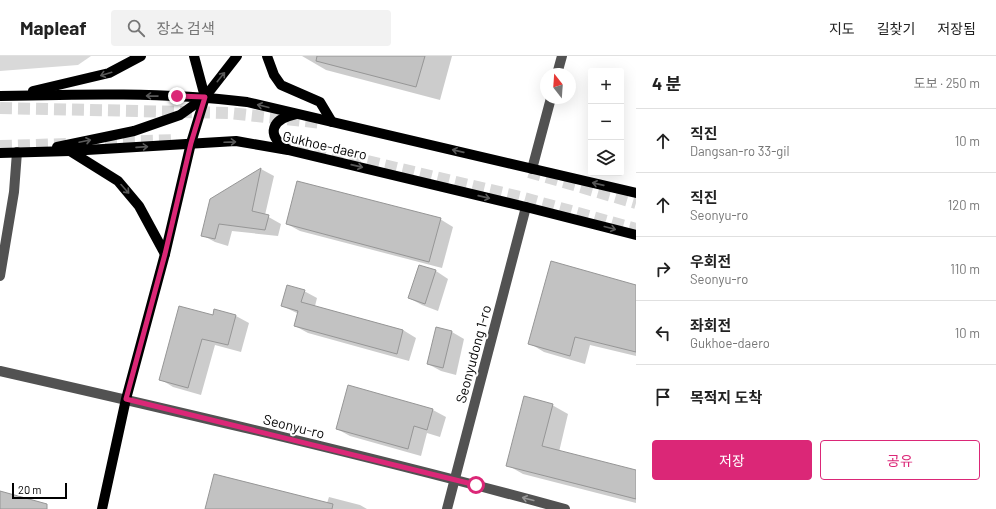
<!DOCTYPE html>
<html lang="ko">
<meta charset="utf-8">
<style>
:root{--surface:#fff;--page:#f2f2f2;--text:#222;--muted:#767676;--line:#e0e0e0;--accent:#db2777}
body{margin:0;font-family:Barlow,"Noto Sans KR",sans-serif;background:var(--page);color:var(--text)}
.controls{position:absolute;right:12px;top:12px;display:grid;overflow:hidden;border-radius:4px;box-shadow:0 4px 16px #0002}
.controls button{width:36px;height:36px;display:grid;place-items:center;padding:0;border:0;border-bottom:1px solid var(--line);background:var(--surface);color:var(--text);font:20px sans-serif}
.compass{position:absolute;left:540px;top:12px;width:36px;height:36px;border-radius:50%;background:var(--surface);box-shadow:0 4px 16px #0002;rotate:343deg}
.scale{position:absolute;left:12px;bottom:10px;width:55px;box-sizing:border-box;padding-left:4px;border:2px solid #000;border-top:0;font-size:11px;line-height:14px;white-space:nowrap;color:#000;-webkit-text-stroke:3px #fff;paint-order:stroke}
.stop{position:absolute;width:12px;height:12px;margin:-9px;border:3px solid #db2777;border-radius:50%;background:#fff}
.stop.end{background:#db2777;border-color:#fff;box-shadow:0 1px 4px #0008}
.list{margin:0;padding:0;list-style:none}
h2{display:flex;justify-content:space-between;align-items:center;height:52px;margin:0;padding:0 16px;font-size:17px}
h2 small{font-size:13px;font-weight:400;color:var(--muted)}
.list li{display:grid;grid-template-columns:26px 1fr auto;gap:12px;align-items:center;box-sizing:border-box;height:64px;padding:0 16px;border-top:1px solid var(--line)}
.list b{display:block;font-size:15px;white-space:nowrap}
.list p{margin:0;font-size:13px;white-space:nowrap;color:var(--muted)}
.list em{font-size:13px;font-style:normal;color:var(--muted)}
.actions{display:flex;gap:8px;padding:12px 16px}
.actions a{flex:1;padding:9px 0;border:1px solid var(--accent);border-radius:4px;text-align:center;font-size:14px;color:var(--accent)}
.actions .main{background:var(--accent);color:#fff}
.icon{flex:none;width:22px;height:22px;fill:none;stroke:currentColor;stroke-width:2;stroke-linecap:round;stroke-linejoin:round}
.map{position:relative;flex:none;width:636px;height:453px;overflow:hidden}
header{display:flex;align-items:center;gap:24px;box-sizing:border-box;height:56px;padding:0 20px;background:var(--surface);border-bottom:1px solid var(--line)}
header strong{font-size:19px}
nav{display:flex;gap:22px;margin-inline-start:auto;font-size:14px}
.search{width:280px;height:36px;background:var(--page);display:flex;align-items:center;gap:10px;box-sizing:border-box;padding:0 14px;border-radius:4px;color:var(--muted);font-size:15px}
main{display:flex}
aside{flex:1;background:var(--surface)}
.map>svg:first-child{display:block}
.green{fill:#d9d9d9}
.shadow{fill:#0003}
.building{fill:#c2c2c2;stroke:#969696}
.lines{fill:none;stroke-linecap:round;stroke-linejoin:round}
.highway-tunnel{stroke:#d9d9d9;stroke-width:12;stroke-dasharray:12 6;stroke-linecap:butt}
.minor{stroke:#525252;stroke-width:10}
.major{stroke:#000;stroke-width:10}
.oneway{stroke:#595959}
.oneway2{stroke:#979797}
.route{stroke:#db2777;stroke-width:5}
.labels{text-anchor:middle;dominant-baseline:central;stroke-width:4;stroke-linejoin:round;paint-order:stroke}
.street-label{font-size:14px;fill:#000;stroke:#fff}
</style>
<header>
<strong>Mapleaf</strong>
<div class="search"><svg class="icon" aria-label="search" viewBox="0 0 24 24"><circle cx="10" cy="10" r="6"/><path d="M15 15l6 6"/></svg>장소 검색</div>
<nav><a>지도</a><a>길찾기</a><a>저장됨</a></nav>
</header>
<main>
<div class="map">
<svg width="636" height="453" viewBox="0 0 636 453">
<rect width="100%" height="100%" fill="#fff"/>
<polygon class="green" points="0,0 91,0 78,9 0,15"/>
<g class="shadow">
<polygon points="302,0 452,0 440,44 326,14"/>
<polygon points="261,113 274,120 265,159 281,168 278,180 232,175 228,190 215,186 202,179 211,144"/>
<polygon points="440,163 453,171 442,212 300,175 287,168"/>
<polygon points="420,210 436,215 448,223 438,255 422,249 409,242"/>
<polygon points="636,230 636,300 590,289 585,308 544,296 529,287"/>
<polygon points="304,235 317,242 315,250 403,274 416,282 409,305 308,277 295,270 299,258 282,250"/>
<polygon points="215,255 236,260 249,267 241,296 215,289 201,339 173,331 160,323 214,261"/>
<polygon points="452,276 464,283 456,319 441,315 428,308"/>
<polygon points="552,349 568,358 559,396 636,415 636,447 523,418 507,409"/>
<polygon points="433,354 446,361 440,381 427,377 421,400 350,380 337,373"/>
<polygon points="329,441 360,449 367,453 206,453 327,447"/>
</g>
<g class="building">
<polygon points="317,0 425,0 416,31 316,5"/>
<polygon points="261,112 252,155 269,159 265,174 219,168 215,183 201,180 210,143"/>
<polygon points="297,125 441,162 429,206 286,168"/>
<polygon points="551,205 636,229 636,296 575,281 570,300 528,288"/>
<polygon points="419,209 436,214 425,248 408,242"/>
<polygon points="287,229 305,234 301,246 403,274 397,298 294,270 298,255 281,250"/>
<polygon points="179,250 213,259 214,253 236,259 228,289 202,283 188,332 159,324"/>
<polygon points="436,271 452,275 443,312 427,308"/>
<polygon points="348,329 433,353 427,374 414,370 408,393 336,373"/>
<polygon points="524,340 553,348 542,390 636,414 636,443 506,410"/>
<polygon points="214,418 333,448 332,453 205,453"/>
<polygon points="0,435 47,448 47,453 0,453"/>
</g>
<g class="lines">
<g class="highway-tunnel">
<polyline points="0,52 229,57 323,67"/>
<polyline points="87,87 177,84"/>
<polyline points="0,90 69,88"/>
<polyline points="279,90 307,91 520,141 636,173"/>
<polyline points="529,116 636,147"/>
</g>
<g class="minor">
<polyline points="557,18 562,0"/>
<polyline points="532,113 551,42"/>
<polyline points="0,220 14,136 17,96"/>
<path d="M 0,315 C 189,358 378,402 565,453"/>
<polyline points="447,453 526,151"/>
</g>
<g class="major">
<polyline points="194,0 205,41"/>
<polyline points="267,0 274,19 281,29 320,46 332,66"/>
<polyline points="33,35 109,17 141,0"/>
<path d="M 0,40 C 82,38 165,36 247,46 L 636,137"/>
<polyline points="57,91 134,75 180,59 205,41"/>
<path d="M 287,93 C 265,78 272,63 296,58"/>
<polyline points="70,95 118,125 139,150 165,198"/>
<polyline points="0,97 70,95 236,85 288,94 526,151 636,179"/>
<polyline points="102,453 126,343 165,198 191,87 205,41 237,0"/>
</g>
</g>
<defs><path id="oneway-shaft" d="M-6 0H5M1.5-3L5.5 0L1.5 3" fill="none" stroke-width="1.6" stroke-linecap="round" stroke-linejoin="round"/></defs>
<g class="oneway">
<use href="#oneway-shaft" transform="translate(106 18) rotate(163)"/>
<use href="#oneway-shaft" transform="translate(221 21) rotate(-51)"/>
<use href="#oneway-shaft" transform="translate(152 40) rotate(-179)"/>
<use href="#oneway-shaft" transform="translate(263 50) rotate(-166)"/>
<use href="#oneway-shaft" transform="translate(85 85) rotate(-12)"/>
<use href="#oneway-shaft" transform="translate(230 86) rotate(-2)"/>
<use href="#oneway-shaft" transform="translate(142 91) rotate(-4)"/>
<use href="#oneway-shaft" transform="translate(458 95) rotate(-167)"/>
<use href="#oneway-shaft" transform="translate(357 110) rotate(13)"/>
<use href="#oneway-shaft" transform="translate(598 128) rotate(-167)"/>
<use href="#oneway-shaft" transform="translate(125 133) rotate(48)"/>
<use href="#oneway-shaft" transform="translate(484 141) rotate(13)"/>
<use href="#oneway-shaft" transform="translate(610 172) rotate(15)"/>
</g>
<use class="oneway2" href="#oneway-shaft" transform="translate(528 443) rotate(-165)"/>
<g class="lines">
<polyline class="route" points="177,40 205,41 191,87 165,198 126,343 476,429"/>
</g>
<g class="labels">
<g class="street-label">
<text transform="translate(325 89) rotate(13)">Gukhoe-daero</text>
<text transform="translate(473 298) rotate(-75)">Seonyudong 1-ro</text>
<text transform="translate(294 370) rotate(14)">Seonyu-ro</text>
</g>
</g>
</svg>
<div class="controls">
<button>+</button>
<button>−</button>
<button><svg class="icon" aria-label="layers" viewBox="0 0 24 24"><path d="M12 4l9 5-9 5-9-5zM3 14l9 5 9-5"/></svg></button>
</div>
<svg class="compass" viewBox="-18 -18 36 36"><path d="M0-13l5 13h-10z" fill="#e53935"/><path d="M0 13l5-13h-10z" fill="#767676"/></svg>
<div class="scale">20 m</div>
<div class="stop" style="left:476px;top:429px"></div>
<div class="stop end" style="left:177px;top:40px"></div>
</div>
<aside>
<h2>4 분<small>도보 · 250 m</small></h2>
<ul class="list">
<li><svg class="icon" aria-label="ahead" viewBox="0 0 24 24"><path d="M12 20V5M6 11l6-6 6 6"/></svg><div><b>직진</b><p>Dangsan-ro 33-gil</p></div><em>10 m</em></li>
<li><svg class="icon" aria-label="ahead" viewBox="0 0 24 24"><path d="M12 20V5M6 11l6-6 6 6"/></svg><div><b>직진</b><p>Seonyu-ro</p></div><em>120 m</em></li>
<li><svg class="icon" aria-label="right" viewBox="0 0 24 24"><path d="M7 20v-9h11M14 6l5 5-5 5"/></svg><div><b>우회전</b><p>Seonyu-ro</p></div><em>110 m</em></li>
<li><svg class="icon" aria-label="left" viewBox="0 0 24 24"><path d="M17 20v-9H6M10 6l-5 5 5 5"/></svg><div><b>좌회전</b><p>Gukhoe-daero</p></div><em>10 m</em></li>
<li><svg class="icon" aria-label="arrive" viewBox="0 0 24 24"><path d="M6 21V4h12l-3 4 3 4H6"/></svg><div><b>목적지 도착</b></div></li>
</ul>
<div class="actions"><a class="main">저장</a><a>공유</a></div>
</aside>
</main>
